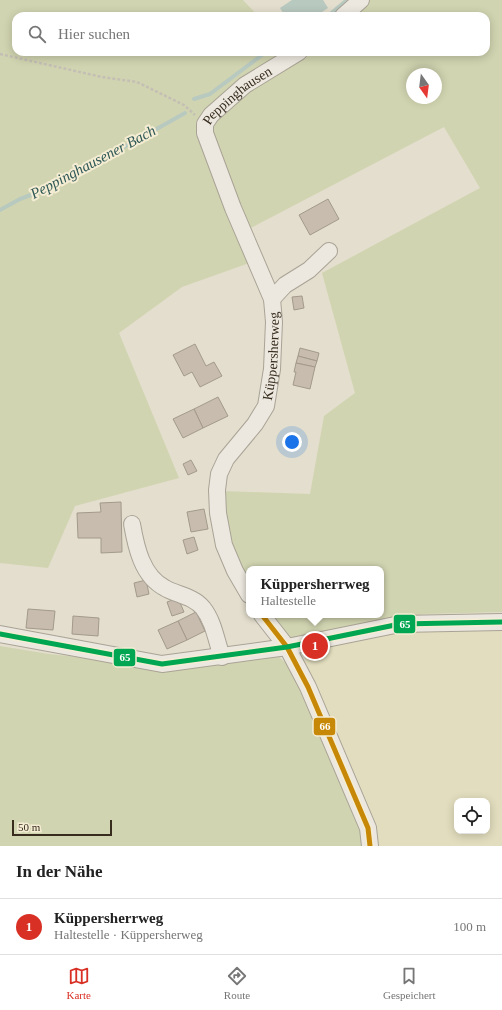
<!DOCTYPE html>
<html lang="de">
<meta charset="utf-8">
<style>
:root{--surface:#fff;--page:#f6f6f6;--text:#222;--muted:#767676;--line:#e0e0e0;--accent:#d93025}
body{margin:0;font-family:"Times New Roman",serif;background:var(--page);color:var(--text)}
.controls{position:absolute;right:12px;bottom:12px;display:grid;overflow:hidden;border-radius:8px;box-shadow:0 2px 10px #0003}
.controls button{width:36px;height:36px;display:grid;place-items:center;padding:0;border:0;border-bottom:1px solid var(--line);background:var(--surface);color:var(--text);font:20px sans-serif}
.compass{position:absolute;left:406px;top:68px;width:36px;height:36px;border-radius:50%;background:var(--surface);box-shadow:0 2px 10px #0003;rotate:166deg}
.scale{position:absolute;left:12px;bottom:10px;width:100px;box-sizing:border-box;padding-left:4px;border:2px solid #372c1e;border-top:0;font-size:11px;line-height:14px;white-space:nowrap;color:#372c1e;-webkit-text-stroke:3px #f5edd3;paint-order:stroke}
.you{position:absolute;left:292px;top:442px;width:14px;height:14px;margin:-10px;border:3px solid #fff;border-radius:50%;background:#1a73e8;box-shadow:0 0 0 6px #1a73e833}
.badge{display:grid;place-items:center;width:26px;height:26px;border-radius:50%;background:var(--accent);color:#fff;font-size:13px;font-weight:700}
.pin{position:absolute;translate:-50% -50%;border:2px solid #fff;box-shadow:0 1px 4px #0006}
.popup{position:absolute;left:246px;top:566px;width:138px;height:52px;box-sizing:border-box;display:grid;place-content:center;border-radius:8px;background:var(--surface);filter:drop-shadow(0 1px 3px #0005);font-size:13px;white-space:nowrap;color:var(--muted)}
.popup b{font-size:15px;color:var(--text)}
.popup::after{content:'';position:absolute;left:50%;top:100%;margin-left:-8px;border:8px solid transparent;border-top-color:var(--surface)}
.list{margin:0;padding:0;list-style:none}
h2{display:flex;justify-content:space-between;align-items:center;height:52px;margin:0;padding:0 16px;font-size:17px}
h2 small{font-size:13px;font-weight:400;color:var(--muted)}
.list li{display:grid;grid-template-columns:26px 1fr auto;gap:12px;align-items:center;box-sizing:border-box;height:56px;padding:0 16px;border-top:1px solid var(--line)}
.list b{display:block;font-size:15px;white-space:nowrap}
.list p{margin:0;font-size:13px;white-space:nowrap;color:var(--muted)}
.list em{font-size:13px;font-style:normal;color:var(--muted)}
.icon{flex:none;width:22px;height:22px;fill:none;stroke:currentColor;stroke-width:2;stroke-linecap:round;stroke-linejoin:round}
.map{position:relative;flex:none;width:502px;height:846px;overflow:hidden}
.search{position:absolute;background:var(--surface);box-shadow:0 2px 10px #0003;left:12px;right:12px;top:12px;height:44px;display:flex;align-items:center;gap:10px;box-sizing:border-box;padding:0 14px;border-radius:12px;color:var(--muted);font-size:15px}
.sheet{height:108px;background:var(--surface)}
nav{display:flex;justify-content:space-around;align-items:center;box-sizing:border-box;height:56px;border-top:1px solid var(--line);background:var(--surface);font-size:11px;color:var(--muted)}
nav a{display:grid;justify-items:center;gap:2px}
nav .on{color:var(--accent)}
.map>svg:first-child{display:block}
.farmland{fill:#e2ddbe;fill-rule:evenodd}
.green{fill:#d1d4b0;fill-rule:evenodd}
.water{fill:#b8c9c0}
.lines{fill:none;stroke-linecap:round;stroke-linejoin:round}
.stream{stroke:#b8c9c0;stroke-width:4}
.building{fill:#c7bcae;stroke:#a49a8c}
.minor-casing{stroke:#a9a396;stroke-width:18}
.path{stroke:#c4bfb5;stroke-width:2.5;stroke-dasharray:3 2;stroke-linecap:butt}
.minor{stroke:#ece8df;stroke-width:16}
.bus-1-casing{stroke:#f5edd3;stroke-width:8}
.bus-2-casing{stroke:#f5edd3;stroke-width:8}
.bus-1{stroke:#c78808;stroke-width:5}
.bus-2{stroke:#00a651;stroke-width:5}
.labels{text-anchor:middle;dominant-baseline:central;stroke-width:4;stroke-linejoin:round;paint-order:stroke}
.street-label{font-size:14px;fill:#372c1e;stroke:#f5edd3}
.water-label{font-size:15px;font-style:italic;fill:#2e5756;stroke:#f5edd3}
.line-badge{stroke:#f5edd3;stroke-width:1.5}
.badge-label{font-size:11px;text-anchor:middle;font-weight:bold;fill:#fff}
</style>
<div class="map">
<svg width="502" height="846" viewBox="0 0 502 846">
<rect width="100%" height="100%" fill="#e3decd"/>
<path class="farmland" d="M 437,629 L 502,629 L 502,846 L 375,846 L 351,778 L 304,661 L 308,651 L 375,635 ZM 457,801 L 487,801 L 487,831 L 457,831 Z"/>
<g class="green">
<path d="M 0,0 L 243,0 L 258,16 L 16,16 L 16,52 L 486,52 L 486,16 L 343,16 L 361,0 L 502,0 L 502,612 L 425,614 L 358,625 L 292,639 L 269,615 L 381,615 L 381,569 L 249,569 L 249,586 L 225,529 L 223,491 L 310,494 L 324,416 L 355,393 L 322,273 L 480,188 L 444,127 L 247,230 L 252,262 L 182,287 L 119,333 L 179,478 L 75,506 L 48,568 L 0,563 ZM 412,74 L 436,74 L 436,98 L 412,98 Z"/>
<polygon points="0,646 49,654 165,666 276,654 292,669 364,829 366,846 0,846"/>
</g>
<polygon class="water" points="292,0 323,0 328,8 316,16 285,16 280,8"/>
<g class="lines">
<g class="stream">
<polyline points="328,16 347,0"/>
<polyline points="273,52 278,55 282,52"/>
<polyline points="194,99 210,94 266,52"/>
<polyline points="0,210 20,199 50,188 73,176 91,163 128,145 185,113"/>
</g>
</g>
<g class="building">
<polygon points="328,199 339,219 310,235 299,215"/>
<polygon points="302,296 304,308 294,310 292,297"/>
<polygon points="195,344 206,366 214,362 222,376 200,387 192,372 184,376 173,355"/>
<polygon points="300,348 319,353 317,361 298,356"/>
<polygon points="298,356 317,361 315,367 296,363"/>
<polygon points="296,363 315,367 310,389 293,385 296,372 294,372"/>
<polygon points="218,397 228,416 203,428 194,409"/>
<polygon points="194,409 203,428 183,438 173,419"/>
<polygon points="191,460 197,471 188,475 183,464"/>
<polygon points="121,502 122,552 101,553 101,538 78,538 77,513 101,512 100,503"/>
<polygon points="204,509 208,529 191,532 187,512"/>
<polygon points="194,537 198,550 187,554 183,540"/>
<polygon points="146,580 149,594 137,597 134,583"/>
<polygon points="178,598 184,612 172,616 167,602"/>
<polygon points="28,609 55,611 53,630 26,628"/>
<polygon points="196,612 205,631 187,640 178,621"/>
<polygon points="73,616 99,618 98,636 72,634"/>
<polygon points="178,621 187,640 167,649 158,630"/>
</g>
<g class="lines">
<g class="minor-casing">
<g id="minor">
<polyline points="343,16 361,0"/>
<polyline points="272,299 285,285 309,270 329,251"/>
<path d="M 132,524 C 136,547 142,576 165,588 C 177,595 193,596 203,608 C 214,622 216,640 222,657"/>
<path id="s1" d="M 249,595 L 235,571 L 224,545 L 218,513 L 217,490 L 219,474 L 226,459 L 255,424 L 266,406 L 272,369 L 274,322 L 272,299 L 233,208 L 205,133 L 205,124 L 211,115 L 245,85 L 299,52"/>
<polyline points="262,615 287,647 308,687 368,828 370,846"/>
<polyline points="0,634 162,664 287,647 400,624 502,622"/>
</g>
</g>
<polyline class="path" points="0,54 102,77 137,82 184,105 195,115"/>
<use href="#minor" class="minor"/>
<g class="bus-1-casing">
<polyline id="bus-1" points="262,615 287,647 308,687 368,828 370,846"/>
</g>
<g class="bus-2-casing">
<polyline id="bus-2" points="0,634 162,664 287,647 400,624 502,622"/>
</g>
<use href="#bus-1" class="bus-1"/>
<use href="#bus-2" class="bus-2"/>
</g>
<g class="labels">
<g class="street-label">
<text stroke="none"><textPath href="#s1" startOffset="550">Peppinghausen</textPath></text>
<text stroke="none"><textPath href="#s1" startOffset="261">Küppersherweg</textPath></text>
</g>
<g class="water-label">
<text transform="translate(93 162) rotate(-28)">Peppinghausener Bach</text>
</g>
</g>
<g class="line-badge">
<rect x="393" y="614" width="23" height="20" rx="4" fill="#00a651"/>
<rect x="113" y="648" width="23" height="19" rx="4" fill="#00a651"/>
<rect x="313" y="717" width="23" height="19" rx="4" fill="#c78808"/>
</g>
<g class="badge-label">
<text x="405" y="628">65</text>
<text x="125" y="661">65</text>
<text x="325" y="730">66</text>
</g>
</svg>
<div class="controls">
<button><svg class="icon" aria-label="locate" viewBox="0 0 24 24"><circle cx="12" cy="12" r="6"/><path d="M12 2v4M12 18v4M2 12h4M18 12h4"/></svg></button>
</div>
<svg class="compass" viewBox="-18 -18 36 36"><path d="M0-13l5 13h-10z" fill="#e53935"/><path d="M0 13l5-13h-10z" fill="#767676"/></svg>
<div class="scale">50 m</div>
<div class="you"></div>
<div class="pin badge" style="left:315px;top:646px">1</div>
<div class="popup"><b>Küppersherrweg</b>Haltestelle</div>
<div class="search"><svg class="icon" aria-label="search" viewBox="0 0 24 24"><circle cx="10" cy="10" r="6"/><path d="M15 15l6 6"/></svg>Hier suchen</div>
</div>
<section class="sheet">
<h2>In der Nähe<small></small></h2>
<ul class="list">
<li><span class="badge">1</span><div><b>Küppersherrweg</b><p>Haltestelle · Küppersherweg</p></div><em>100 m</em></li>
</ul>
</section>
<nav>
<a class="on"><svg class="icon" aria-label="map" viewBox="0 0 24 24"><path d="M3 6l6-2 6 2 6-2v14l-6 2-6-2-6 2zM9 4v14M15 6v14"/></svg>Karte</a>
<a><svg class="icon" aria-label="directions" viewBox="0 0 24 24"><path d="M12 3l9 9-9 9-9-9zM9 14v-3h6M13 9l2 2-2 2"/></svg>Route</a>
<a><svg class="icon" aria-label="saved" viewBox="0 0 24 24"><path d="M7 4h10v16l-5-4-5 4z"/></svg>Gespeichert</a>
</nav>
